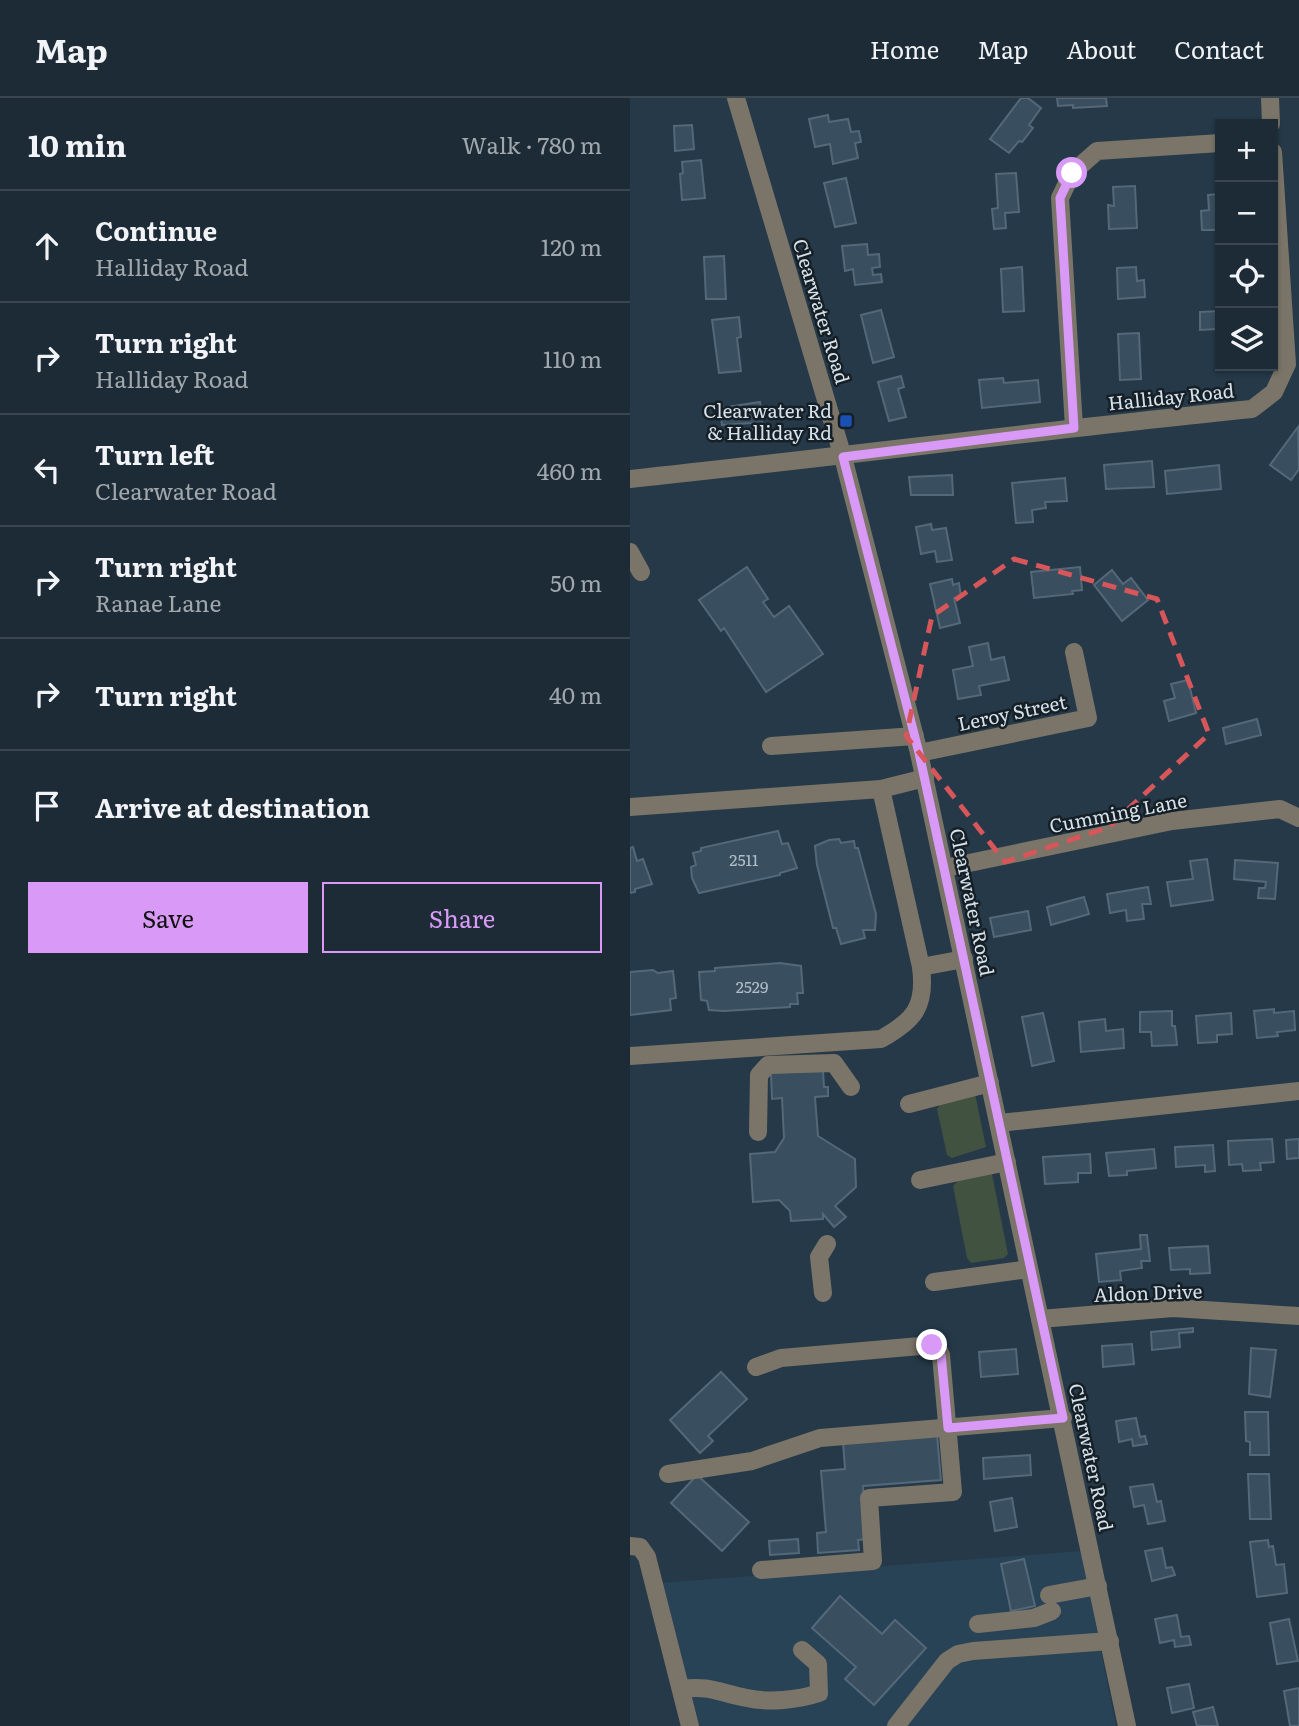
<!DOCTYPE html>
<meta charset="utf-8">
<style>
:root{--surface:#1c2b36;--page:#25333e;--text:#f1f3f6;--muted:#a0a7ad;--line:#3a4751;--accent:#d99af7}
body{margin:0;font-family:Literata,serif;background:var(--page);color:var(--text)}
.controls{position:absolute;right:21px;top:21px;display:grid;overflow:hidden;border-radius:0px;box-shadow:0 2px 5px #0004}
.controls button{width:63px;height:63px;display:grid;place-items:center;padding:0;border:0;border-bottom:2px solid var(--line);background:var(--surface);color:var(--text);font:35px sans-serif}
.stop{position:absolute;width:21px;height:21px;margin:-16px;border:5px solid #d99af7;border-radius:50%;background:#fff}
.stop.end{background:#d99af7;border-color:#fff;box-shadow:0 2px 7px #0008}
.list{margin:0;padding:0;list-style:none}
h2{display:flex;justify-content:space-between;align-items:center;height:91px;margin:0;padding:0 28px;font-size:30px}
h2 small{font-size:23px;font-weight:400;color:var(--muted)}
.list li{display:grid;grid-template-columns:46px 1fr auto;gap:21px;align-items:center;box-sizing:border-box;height:112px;padding:0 28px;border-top:2px solid var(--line)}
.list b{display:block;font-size:26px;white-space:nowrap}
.list p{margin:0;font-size:23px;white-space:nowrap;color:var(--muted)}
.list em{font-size:23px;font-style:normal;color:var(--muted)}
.actions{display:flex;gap:14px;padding:21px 28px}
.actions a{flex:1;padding:16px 0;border:2px solid var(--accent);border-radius:0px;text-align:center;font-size:24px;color:var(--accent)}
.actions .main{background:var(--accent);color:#111}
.icon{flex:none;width:38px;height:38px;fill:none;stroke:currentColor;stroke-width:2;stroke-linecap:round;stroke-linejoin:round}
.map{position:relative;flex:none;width:669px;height:1628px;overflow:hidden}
header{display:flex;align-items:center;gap:42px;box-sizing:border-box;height:98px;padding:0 35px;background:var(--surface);border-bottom:2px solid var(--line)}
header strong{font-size:33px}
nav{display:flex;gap:38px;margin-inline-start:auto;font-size:24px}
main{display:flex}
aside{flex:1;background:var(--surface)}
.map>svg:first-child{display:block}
.built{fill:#284256}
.green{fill:#415241}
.building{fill:#394e5e;stroke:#536879;stroke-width:2}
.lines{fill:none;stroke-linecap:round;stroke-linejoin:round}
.minor{stroke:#7b7468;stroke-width:18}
.route{stroke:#d99af7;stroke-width:9}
.marked{fill:none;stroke:#d65659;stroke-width:5;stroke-dasharray:14 9;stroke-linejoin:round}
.transit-dot{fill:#1a4fb4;stroke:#161f26;stroke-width:2.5}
.labels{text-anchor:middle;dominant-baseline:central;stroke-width:5;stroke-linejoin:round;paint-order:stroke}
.number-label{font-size:16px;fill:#afbdc8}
.street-label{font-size:19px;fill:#d6e2eb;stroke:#161f26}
.poi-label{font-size:19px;fill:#d6e2eb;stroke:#161f26;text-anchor:end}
</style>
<header>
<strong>Map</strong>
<nav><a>Home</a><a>Map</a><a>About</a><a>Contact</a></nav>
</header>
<main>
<aside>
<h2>10 min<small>Walk · 780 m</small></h2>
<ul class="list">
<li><svg class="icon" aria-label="ahead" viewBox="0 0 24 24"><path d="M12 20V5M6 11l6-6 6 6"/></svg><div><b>Continue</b><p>Halliday Road</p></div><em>120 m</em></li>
<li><svg class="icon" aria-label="right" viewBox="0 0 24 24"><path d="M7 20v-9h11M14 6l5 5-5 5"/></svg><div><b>Turn right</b><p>Halliday Road</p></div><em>110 m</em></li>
<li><svg class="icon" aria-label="left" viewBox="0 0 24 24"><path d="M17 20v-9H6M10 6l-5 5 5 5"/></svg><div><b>Turn left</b><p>Clearwater Road</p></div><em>460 m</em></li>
<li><svg class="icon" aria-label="right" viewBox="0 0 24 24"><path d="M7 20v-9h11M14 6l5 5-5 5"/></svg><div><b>Turn right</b><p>Ranae Lane</p></div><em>50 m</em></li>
<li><svg class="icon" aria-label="right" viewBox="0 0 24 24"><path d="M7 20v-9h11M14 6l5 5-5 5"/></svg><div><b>Turn right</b></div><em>40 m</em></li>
<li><svg class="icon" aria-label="arrive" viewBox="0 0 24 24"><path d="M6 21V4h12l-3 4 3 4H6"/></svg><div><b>Arrive at destination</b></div></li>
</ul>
<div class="actions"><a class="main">Save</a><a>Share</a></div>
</aside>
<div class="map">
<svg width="669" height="1628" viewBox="0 0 669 1628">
<rect width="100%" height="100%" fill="#253948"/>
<polygon class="built" points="451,1453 486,1628 70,1628 29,1485"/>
<g class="green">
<polygon points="345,996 356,1049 322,1060 317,1057 307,1011 316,999"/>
<polygon points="362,1076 378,1156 374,1160 341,1165 337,1160 323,1088 333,1077"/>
</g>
<g class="building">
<polygon points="391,0 398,0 411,10 399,27 403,30 392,44 389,43 379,55 360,41"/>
<polygon points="427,0 476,0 477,8 443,10 443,7 428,8"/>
<polygon points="198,17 199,24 218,21 221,34 229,33 231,44 225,45 228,60 203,66 200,46 185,49 179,21"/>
<polygon points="62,27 64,51 45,53 44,28"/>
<polygon points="71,62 75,100 52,102 50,76 53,75 52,64"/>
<polygon points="386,75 389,114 375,115 376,130 364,131 362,111 368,110 366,76"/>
<polygon points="216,80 226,125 205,129 194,85"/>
<polygon points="505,88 507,130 479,131 478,107 484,108 483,89"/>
<polygon points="590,96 590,132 572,132 571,113 579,112 578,97"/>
<polygon points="237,146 238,157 249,156 250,169 242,170 243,177 251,176 252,184 225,187 223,171 215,173 212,148"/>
<polygon points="94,158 96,201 76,201 74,159"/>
<polygon points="392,169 394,213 373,214 371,171"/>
<polygon points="506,169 507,183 514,182 515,199 488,201 487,170"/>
<polygon points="251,212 264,259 243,265 231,217"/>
<polygon points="590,213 590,247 587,247 586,231 570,232 570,214"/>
<polygon points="109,219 111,239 107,240 111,273 89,275 82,222"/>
<polygon points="509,235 511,281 490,282 488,236"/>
<polygon points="271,278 274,289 268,291 276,319 259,323 248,284"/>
<polygon points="373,280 374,285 408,282 410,304 352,310 349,282"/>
<polygon points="130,304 133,330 123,332 122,325 92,327 90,310"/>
<polygon points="668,329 669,371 661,382 640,367"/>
<polygon points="522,363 524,389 476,391 474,367"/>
<polygon points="589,367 591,391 537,396 535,373"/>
<polygon points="322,377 323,397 281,397 279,379"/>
<polygon points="435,380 437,403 415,404 416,410 402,412 403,424 386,425 382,385"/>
<polygon points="301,426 302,432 316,430 322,462 307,464 305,453 291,456 286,429"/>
<polygon points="117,469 138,501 133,504 144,519 159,508 193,556 136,594 94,530 91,533 69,502"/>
<polygon points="450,469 452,492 442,493 443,496 404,500 401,474"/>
<polygon points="482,472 493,486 501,480 518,502 492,523 464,487"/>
<polygon points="322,481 323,487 329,485 331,499 324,500 330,525 310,530 300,486"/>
<polygon points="358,545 361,562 374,559 379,582 349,588 351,597 328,601 323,572 343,568 339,549"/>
<polygon points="558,582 566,615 539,623 534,603 545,600 541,586"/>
<polygon points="627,621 631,637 596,646 593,630"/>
<polygon points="148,733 152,746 158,745 167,770 150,775 150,777 69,795 62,780 61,769 66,767 63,755 71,753 71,750"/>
<polygon points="209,741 211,745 224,743 225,750 228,750 246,816 245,832 233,832 235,840 211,846 206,830 203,830 187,767 185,748 199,742"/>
<polygon points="3,749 7,763 13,761 22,786 5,791 5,794 0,795 0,750"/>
<polygon points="577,761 583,802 541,808 537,784 563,781 560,763"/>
<polygon points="605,762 648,765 645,801 628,800 629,790 635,790 636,784 604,781"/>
<polygon points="518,789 521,806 512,806 514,821 497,823 496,812 480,815 477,796"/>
<polygon points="454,799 459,816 421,827 417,809"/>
<polygon points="398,813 401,832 364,839 360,820"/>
<polygon points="150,865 171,868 173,895 167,895 168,906 160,906 160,909 94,913 79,912 77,903 71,902 69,874 85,873 85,870"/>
<polygon points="23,872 28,875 43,873 46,900 40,901 41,912 0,917 0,874"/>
<polygon points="644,911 644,915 664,913 665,932 647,934 648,938 627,940 624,913"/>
<polygon points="542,913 542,928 545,928 547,947 522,948 521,934 510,934 510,914"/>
<polygon points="413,915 424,963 402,968 392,919"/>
<polygon points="601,915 602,936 587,937 587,944 568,945 566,918"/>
<polygon points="475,921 476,933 493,931 494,950 451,954 449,924"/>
<polygon points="193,972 194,989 198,989 198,998 185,999 188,1038 225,1061 226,1089 205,1108 216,1119 204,1129 193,1116 193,1121 161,1123 160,1113 149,1102 123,1104 120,1056 145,1054 154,1040 152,1000 142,1001 141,975"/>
<polygon points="642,1041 644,1064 630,1065 631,1072 613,1073 612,1066 599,1067 598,1043"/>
<polygon points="669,1041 669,1060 657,1061 656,1042"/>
<polygon points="583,1047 585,1073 575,1074 575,1067 546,1069 545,1049"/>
<polygon points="524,1051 526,1070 497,1073 497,1077 479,1078 476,1055"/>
<polygon points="460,1056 461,1075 448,1075 448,1084 415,1086 413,1059"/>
<polygon points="510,1137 517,1137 520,1163 511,1163 512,1170 490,1173 491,1182 469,1184 466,1156 511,1151"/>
<polygon points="578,1148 580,1175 560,1176 560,1171 541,1172 539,1150"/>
<polygon points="563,1230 563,1234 549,1235 550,1249 522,1252 521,1234"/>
<polygon points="502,1246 504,1266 473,1269 472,1248"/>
<polygon points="621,1250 646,1252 640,1299 619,1296"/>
<polygon points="386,1251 388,1276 351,1279 349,1254"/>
<polygon points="91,1274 117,1301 78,1338 83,1343 70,1355 40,1322"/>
<polygon points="615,1314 638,1314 639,1357 620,1357 620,1344 616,1343"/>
<polygon points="506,1320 510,1339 515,1338 517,1346 503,1348 502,1341 489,1344 486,1323"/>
<polygon points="307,1337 311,1382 233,1388 237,1441 228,1442 229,1452 188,1455 187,1435 196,1434 191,1373 215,1371 213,1344"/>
<polygon points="400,1357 401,1377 354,1381 353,1360"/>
<polygon points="618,1376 639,1376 641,1421 620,1421"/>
<polygon points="67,1377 119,1424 92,1453 41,1405"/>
<polygon points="523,1386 527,1404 531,1403 535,1423 518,1426 514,1407 504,1409 500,1389"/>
<polygon points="382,1400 387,1429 365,1433 360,1404"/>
<polygon points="168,1441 169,1455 140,1457 139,1443"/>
<polygon points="638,1442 639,1449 643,1448 646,1467 654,1466 657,1495 627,1499 620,1444"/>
<polygon points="532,1450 536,1470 542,1469 545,1477 522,1483 515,1453"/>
<polygon points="394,1461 405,1508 381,1513 371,1466"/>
<polygon points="210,1498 252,1536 265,1522 296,1550 244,1607 215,1581 226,1569 182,1530"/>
<polygon points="547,1517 551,1539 559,1538 561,1547 545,1549 544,1542 530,1545 525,1521"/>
<polygon points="659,1521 668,1563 647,1566 640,1525"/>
<polygon points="559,1586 564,1610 542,1615 537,1590"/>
<polygon points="669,1590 669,1628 660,1628 654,1593"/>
<polygon points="583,1609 588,1628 567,1628 563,1614"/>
</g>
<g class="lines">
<g class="minor">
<polyline points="106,0 213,359 289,655 497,1628"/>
<polyline points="640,0 641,26"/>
<polyline points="444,329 430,100 442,75 467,53 590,45"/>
<path d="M 0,381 C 208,359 415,332 622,311 L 644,294 L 657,266 L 643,54"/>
<polyline points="0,454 11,474"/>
<polyline points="141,648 285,638"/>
<polyline points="289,655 458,620 444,554"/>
<polyline points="0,709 251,691 295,680"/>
<polyline points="315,770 542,723 650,711 669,720"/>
<polyline points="291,869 334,861"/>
<path d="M 0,958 L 251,941 C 285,922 296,908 291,869 L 251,691"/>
<polyline points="279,1006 360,985"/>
<polyline points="369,1025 669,993"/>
<polyline points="128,1034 129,977 138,967 204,965 221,989"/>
<polyline points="290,1082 377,1064"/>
<polyline points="304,1184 399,1171"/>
<polyline points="193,1195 189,1159 197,1146"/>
<polyline points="410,1221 543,1210 669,1218"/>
<polyline points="126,1269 151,1260 302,1247 308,1251 311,1257 323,1394 239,1400 243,1463 131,1472"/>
<polyline points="38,1376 122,1363 190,1340 433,1320"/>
<polyline points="0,1448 10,1449 17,1459 60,1628"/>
<polyline points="419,1497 468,1488"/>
<polyline points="348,1526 404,1520 422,1513"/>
<path d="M 51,1591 C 80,1587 90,1595 117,1600 C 139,1605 168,1602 189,1595 L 188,1566 L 172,1552"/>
<polyline points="266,1628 317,1563 328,1556 343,1553 480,1543"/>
</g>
</g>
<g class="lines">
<polyline class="route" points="302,1247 308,1251 311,1256 318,1330 433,1320 289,655 213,359 444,330 430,100 442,75"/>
</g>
<path class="marked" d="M 384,461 L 527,501 L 579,636 L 479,729 L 375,764 L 276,638 L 302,518 Z"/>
<rect class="transit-dot" x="209" y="316" width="14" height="14" rx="3.5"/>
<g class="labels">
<g class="number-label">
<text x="114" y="761">2511</text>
<text x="122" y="888">2529</text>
</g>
<g class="street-label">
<text transform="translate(192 213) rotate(73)">Clearwater Road</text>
<text transform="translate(541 298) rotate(-6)">Halliday Road</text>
<text transform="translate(382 614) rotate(-12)">Leroy Street</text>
<text transform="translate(488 714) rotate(-11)">Cumming Lane</text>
<text transform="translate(343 804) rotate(78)">Clearwater Road</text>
<text transform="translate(518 1194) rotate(-2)">Aldon Drive</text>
<text transform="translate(462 1359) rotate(78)">Clearwater Road</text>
</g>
<g class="poi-label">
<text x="202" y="312">Clearwater Rd<tspan x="202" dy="22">&amp; Halliday Rd</tspan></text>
</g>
</g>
</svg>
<div class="controls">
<button>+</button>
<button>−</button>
<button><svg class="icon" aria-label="locate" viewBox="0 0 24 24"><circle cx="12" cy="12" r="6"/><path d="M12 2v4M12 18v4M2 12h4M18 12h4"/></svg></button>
<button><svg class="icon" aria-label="layers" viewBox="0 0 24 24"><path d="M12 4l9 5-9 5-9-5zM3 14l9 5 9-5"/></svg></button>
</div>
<div class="stop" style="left:442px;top:75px"></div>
<div class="stop end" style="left:302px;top:1247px"></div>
</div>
</main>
